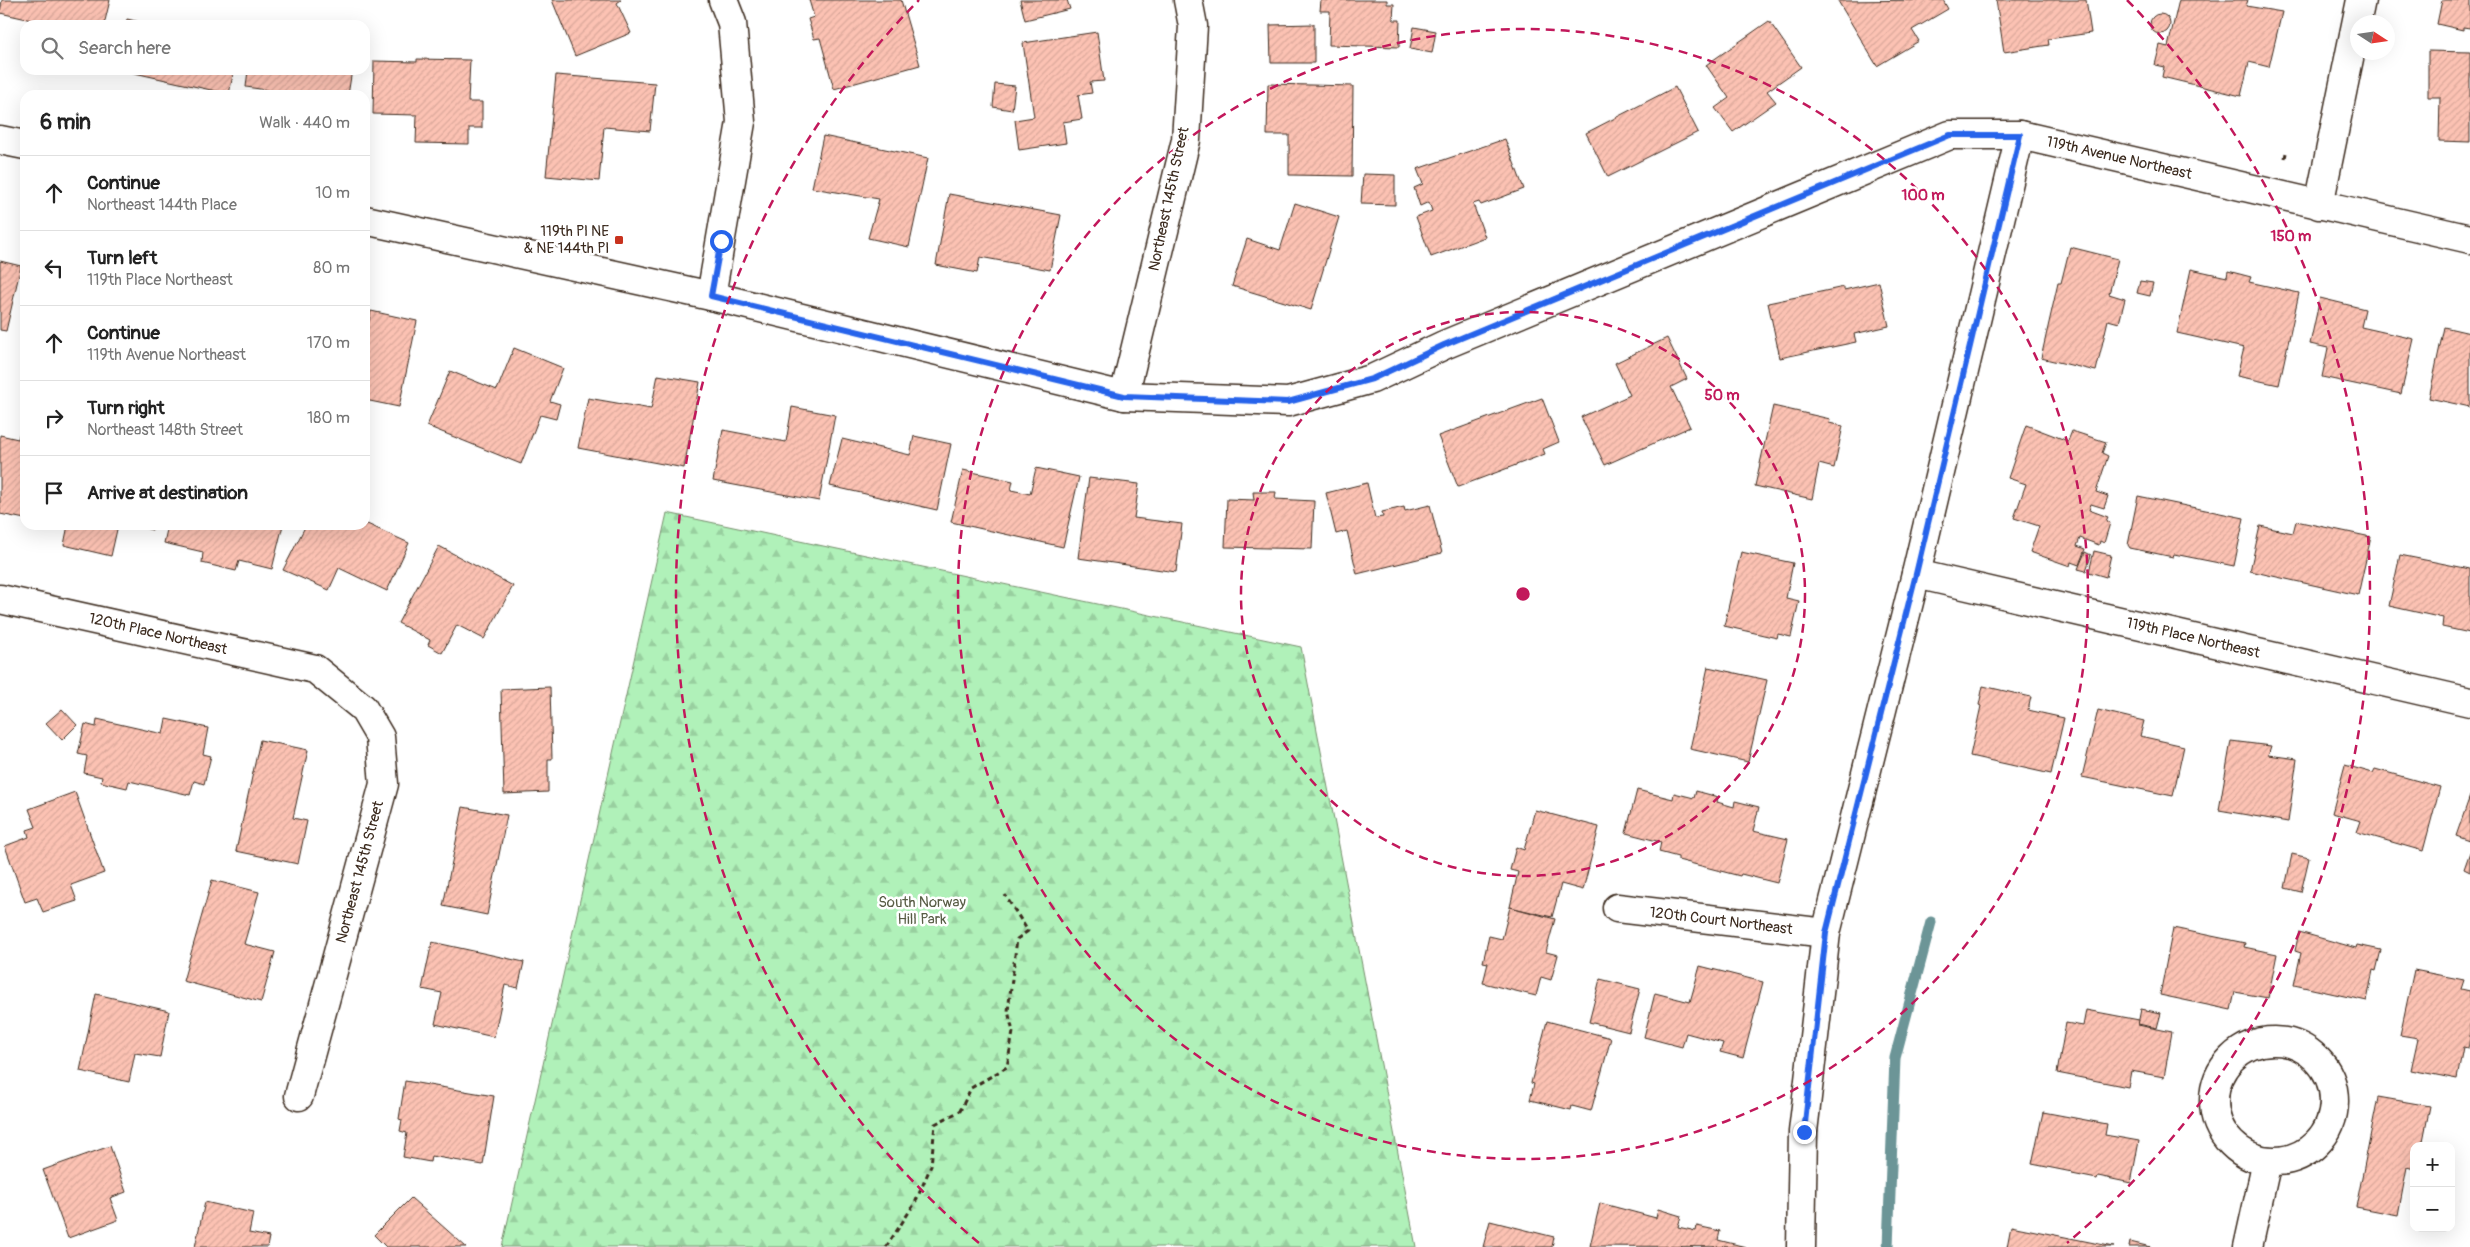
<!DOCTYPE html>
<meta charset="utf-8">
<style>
:root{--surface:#fff;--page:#f6f6f6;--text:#222;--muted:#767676;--line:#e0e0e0}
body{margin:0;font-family:Pangolin,sans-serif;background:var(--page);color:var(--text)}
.controls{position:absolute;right:15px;bottom:15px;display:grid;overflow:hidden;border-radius:10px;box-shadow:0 5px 20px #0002}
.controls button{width:45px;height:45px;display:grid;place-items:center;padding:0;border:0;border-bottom:1px solid var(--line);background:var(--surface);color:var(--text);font:25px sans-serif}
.compass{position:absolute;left:2350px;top:15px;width:45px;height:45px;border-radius:50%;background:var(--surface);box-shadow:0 5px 20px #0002;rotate:102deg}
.stop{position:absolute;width:15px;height:15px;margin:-11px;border:4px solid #2563eb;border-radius:50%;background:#fff}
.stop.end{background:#2563eb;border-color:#fff;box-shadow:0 1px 5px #0008}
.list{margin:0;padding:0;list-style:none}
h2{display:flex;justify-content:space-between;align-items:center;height:65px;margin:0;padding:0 20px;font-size:21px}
h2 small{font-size:16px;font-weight:400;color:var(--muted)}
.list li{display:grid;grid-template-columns:32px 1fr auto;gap:15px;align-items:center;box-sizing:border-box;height:75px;padding:0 20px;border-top:1px solid var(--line)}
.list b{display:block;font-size:19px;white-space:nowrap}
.list p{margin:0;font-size:16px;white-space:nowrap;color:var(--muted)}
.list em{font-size:16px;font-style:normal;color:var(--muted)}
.icon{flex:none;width:28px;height:28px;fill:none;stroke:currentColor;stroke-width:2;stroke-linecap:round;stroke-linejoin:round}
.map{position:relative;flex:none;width:2470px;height:1247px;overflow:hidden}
.search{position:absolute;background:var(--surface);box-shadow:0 5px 20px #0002;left:20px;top:20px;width:350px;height:55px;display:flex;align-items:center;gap:12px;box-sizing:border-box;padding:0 18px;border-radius:15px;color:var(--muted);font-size:19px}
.panel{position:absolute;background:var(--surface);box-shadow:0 5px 20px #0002;left:20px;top:90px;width:350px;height:440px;border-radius:15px}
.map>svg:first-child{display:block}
.forest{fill:url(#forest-firs);stroke:#768e6c}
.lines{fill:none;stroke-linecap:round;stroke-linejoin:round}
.stream{stroke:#6c9597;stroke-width:11}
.building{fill:url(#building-hatch);stroke:#3b2a1e}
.minor-casing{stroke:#3b2a1e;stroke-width:31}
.path{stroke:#3b2a1e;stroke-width:3;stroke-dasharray:5 4;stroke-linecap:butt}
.minor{stroke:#fff;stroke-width:28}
.route{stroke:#2563eb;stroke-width:6}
.ring{fill:none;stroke:#c2185b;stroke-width:2.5;stroke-dasharray:9 6}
.poi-dot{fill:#c8321e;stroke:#fff;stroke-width:2}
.labels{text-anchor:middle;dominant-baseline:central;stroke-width:5;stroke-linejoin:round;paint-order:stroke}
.street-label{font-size:15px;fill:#3b2a1e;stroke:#fff}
.poi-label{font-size:15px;fill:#3b2a1e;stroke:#fff;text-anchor:end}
.park-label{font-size:15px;fill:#585c45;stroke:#fff}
.centre{fill:#c2185b;stroke:#fff;stroke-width:2.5}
.ring-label{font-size:15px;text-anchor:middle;font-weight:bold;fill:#c2185b;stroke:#fff;stroke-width:5;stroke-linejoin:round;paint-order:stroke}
</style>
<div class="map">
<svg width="2470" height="1247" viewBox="0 0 2470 1247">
<defs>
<pattern id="forest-firs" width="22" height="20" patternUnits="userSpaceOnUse" patternTransform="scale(1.25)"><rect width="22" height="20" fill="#b0f1b9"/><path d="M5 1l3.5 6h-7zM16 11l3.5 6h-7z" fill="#98cf9f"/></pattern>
<pattern id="building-hatch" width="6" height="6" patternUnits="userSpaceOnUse" patternTransform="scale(1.25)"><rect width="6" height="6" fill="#fcc2b3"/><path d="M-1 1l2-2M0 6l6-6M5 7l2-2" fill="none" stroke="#d9a79a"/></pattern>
</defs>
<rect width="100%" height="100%" fill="#fff"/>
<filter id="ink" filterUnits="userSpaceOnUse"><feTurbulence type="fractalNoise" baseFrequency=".02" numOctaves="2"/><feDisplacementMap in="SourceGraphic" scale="10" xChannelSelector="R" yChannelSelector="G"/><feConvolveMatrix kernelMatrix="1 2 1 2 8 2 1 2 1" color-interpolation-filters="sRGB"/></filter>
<g filter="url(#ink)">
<polygon class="forest" points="667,513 1301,647 1416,1247 502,1247"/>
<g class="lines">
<polyline class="stream" points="1888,1247 1895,1058 1931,922"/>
</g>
<g class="building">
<polygon points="2,0 110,0 104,25 54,25 0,13"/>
<polygon points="552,0 621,0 617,3 631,33 575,56"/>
<polygon points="809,0 901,0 920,65 834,89 820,38 814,39 808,19 814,17"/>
<polygon points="1020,0 1067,0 1070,9 1025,20"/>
<polygon points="1321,0 1387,0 1387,4 1394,4 1393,20 1400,20 1399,47 1329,45 1330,11 1320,11"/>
<polygon points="1943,0 1948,9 1912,30 1919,41 1877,66 1838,1"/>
<polygon points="1996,0 2086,0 2091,33 2048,39 2049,45 2004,52"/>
<polygon points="2179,0 2248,0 2246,6 2282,12 2269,67 2249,62 2241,96 2162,77 2164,67 2155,65 2160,45 2168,47"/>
<polygon points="2442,0 2470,0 2470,28 2463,27 2463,30 2437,24"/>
<circle cx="2160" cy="24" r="10"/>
<polygon points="127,19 153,25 126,25"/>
<polygon points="1769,21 1801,67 1767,91 1776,102 1733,132 1715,108 1729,98 1706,65"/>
<polygon points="1314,24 1314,63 1271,63 1270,25"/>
<polygon points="1414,27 1436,31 1432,53 1410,49"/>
<polygon points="1097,32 1104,81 1090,82 1092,93 1078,95 1082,119 1063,122 1066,143 1019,150 1015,120 1034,117 1023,43"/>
<polygon points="2428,51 2470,52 2470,142 2439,141 2440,97 2428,97"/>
<polygon points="417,59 470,60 468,102 482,102 482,128 469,128 469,144 416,143 417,115 373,114 374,61 417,62"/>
<polygon points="121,70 234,70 229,94"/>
<polygon points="248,70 352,70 348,95 301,95 246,87"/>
<polygon points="556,75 655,83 650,131 604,127 599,181 546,176"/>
<polygon points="995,84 1015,86 1012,110 993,107"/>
<polygon points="1268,84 1353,86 1352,176 1289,175 1289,135 1267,135"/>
<polygon points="1675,87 1698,132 1608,177 1586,133"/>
<polygon points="823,136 928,158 909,247 868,238 879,199 812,188"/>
<polygon points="1505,139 1524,189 1481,205 1479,202 1473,204 1485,237 1431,257 1416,217 1432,211 1429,202 1420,206 1414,188 1423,184 1417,169"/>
<polygon points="1363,174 1395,175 1395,205 1361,204"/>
<polygon points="949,194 1061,215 1050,270 980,257 977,273 936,265"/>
<polygon points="1295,203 1339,217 1311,310 1232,286 1247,239 1280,250"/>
<polygon points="2070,247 2118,259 2109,294 2125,299 2119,323 2108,320 2096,371 2041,358 2058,283 2061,283"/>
<polygon points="0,261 21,266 6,331 0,330"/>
<polygon points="2191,269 2227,277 2228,271 2251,277 2249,282 2299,293 2279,385 2237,376 2244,348 2177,333"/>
<polygon points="2140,281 2153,283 2150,296 2137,293"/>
<polygon points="1879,282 1889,326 1854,334 1856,342 1780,358 1768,303 1844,287 1844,290"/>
<polygon points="2320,298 2365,309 2361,327 2414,339 2401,394 2322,377 2328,348 2310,344"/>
<polygon points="371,311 417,321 399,407 365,400 365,341"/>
<polygon points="2444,327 2470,333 2470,407 2429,398"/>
<polygon points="1667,338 1687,379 1671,387 1690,427 1605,465 1581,417 1630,395 1615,363"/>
<polygon points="514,348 563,368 550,401 560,404 556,419 540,415 521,464 427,426 450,371 497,390"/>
<polygon points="658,375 700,382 684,468 578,448 588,398 651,409"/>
<polygon points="1542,398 1559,442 1543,449 1545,454 1458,487 1438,436"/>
<polygon points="1773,406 1830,419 1829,423 1843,426 1834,468 1819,464 1812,499 1755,486"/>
<polygon points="792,407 835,415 819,501 713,481 723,430 786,442"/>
<polygon points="22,424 25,424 25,519 0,514 0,435 18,439"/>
<polygon points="2026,425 2068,441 2072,431 2106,442 2102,453 2108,456 2096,492 2108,496 2104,508 2091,504 2089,510 2108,517 2106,521 2110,523 2104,543 2100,541 2099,545 2080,538 2077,546 2085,549 2079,565 2071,562 2070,566 2030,552 2039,526 2014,518 2026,484 2008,478"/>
<polygon points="914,436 951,444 937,510 830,486 842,439 910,455"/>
<polygon points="1036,468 1079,477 1063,547 951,522 963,470 1013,481 1011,490 1030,494"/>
<polygon points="1089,478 1139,484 1134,518 1182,524 1176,572 1078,558"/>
<polygon points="1367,483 1375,518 1383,517 1382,512 1404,507 1405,511 1430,505 1442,553 1357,574 1347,531 1336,534 1326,493"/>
<polygon points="1253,492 1276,492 1275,499 1314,501 1312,549 1225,547 1227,499 1254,500"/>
<polygon points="2138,496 2244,518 2234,566 2174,554 2173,557 2130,548 2128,545"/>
<polygon points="2296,521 2371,537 2358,595 2250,571 2260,526 2293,533"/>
<polygon points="365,523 409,543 387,591 339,568 329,590 283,570 306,525 365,525"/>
<polygon points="68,525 118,525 111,556 64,545"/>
<polygon points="133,525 153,525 152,530"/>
<polygon points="168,525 283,525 272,569 239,561 236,571 202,563 203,552 164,543"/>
<polygon points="439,546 513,586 484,639 457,625 442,653 428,645 430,640 398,623"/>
<polygon points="2094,551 2111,555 2106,577 2089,572"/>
<polygon points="1741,552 1793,563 1786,598 1799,601 1791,637 1778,634 1777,638 1724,626"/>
<polygon points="2085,552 2091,555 2086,571 2078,569"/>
<polygon points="2400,555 2470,569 2470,633 2442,627 2443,618 2389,606"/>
<polygon points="1708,667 1767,680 1748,762 1690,749"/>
<polygon points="1983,686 2031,697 2028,710 2064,718 2051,774 1970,756 1981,706 1979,705"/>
<polygon points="550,687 552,759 548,759 548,792 504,794 501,689"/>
<polygon points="62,709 77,725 62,740 46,723"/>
<polygon points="2098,710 2144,721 2140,736 2184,746 2173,796 2082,777"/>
<polygon points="97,719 163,734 166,719 208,728 203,754 211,756 204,784 194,781 190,795 129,781 127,788 101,782 102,777 84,773 87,756 78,754 85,724 96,727"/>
<polygon points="260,740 308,750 293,818 307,821 298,864 236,851"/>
<polygon points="2231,741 2271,746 2268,755 2297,759 2288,822 2219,810"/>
<polygon points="2345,765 2373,773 2375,769 2440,787 2423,851 2357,832 2361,821 2332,813"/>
<polygon points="1637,790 1673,799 1674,793 1694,798 1696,791 1718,797 1717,802 1734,807 1735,801 1759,807 1753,831 1788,839 1777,883 1741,874 1740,876 1678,860 1678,857 1659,852 1661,842 1626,833"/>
<polygon points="75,792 104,873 71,885 77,901 43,912 37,898 25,902 5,846 29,837 27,830 36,827 29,809"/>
<polygon points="2470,796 2470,841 2456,836"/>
<polygon points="463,807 507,815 487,915 443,906"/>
<polygon points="1535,810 1599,827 1583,890 1561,884 1552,917 1510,907 1518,872 1510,870 1516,847 1524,850"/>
<polygon points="2470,852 2470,872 2464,869"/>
<polygon points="2292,854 2309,858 2301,892 2285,888"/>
<polygon points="212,880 259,892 244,944 275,952 261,1002 183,981"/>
<polygon points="1510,907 1555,919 1546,952 1558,955 1551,980 1541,977 1536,996 1483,983 1488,963 1483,962 1489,936 1502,939"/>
<polygon points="2173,928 2245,943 2244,947 2277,954 2268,998 2235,992 2231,1010 2160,995"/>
<polygon points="2299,932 2356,948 2357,945 2381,950 2376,971 2373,970 2367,1001 2294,985 2301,953 2295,951"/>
<polygon points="432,942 524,962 518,988 505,985 494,1037 435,1024 442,993 422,989"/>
<polygon points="1700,966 1763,982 1743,1058 1720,1052 1723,1043 1686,1033 1682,1047 1644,1037 1655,993 1690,1002"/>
<polygon points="2414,970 2464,980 2461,989 2470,991 2470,1039 2468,1048 2463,1047 2457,1079 2411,1070 2418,1038 2400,1035"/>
<polygon points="1600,979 1640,989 1629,1032 1589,1022"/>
<polygon points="96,994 169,1011 160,1057 135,1053 129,1082 80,1071"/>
<polygon points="2141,1009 2161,1013 2157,1028 2138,1024"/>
<polygon points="2086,1010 2139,1020 2138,1025 2172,1032 2164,1077 2131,1071 2128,1087 2057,1073 2066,1023 2083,1026"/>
<polygon points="1547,1021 1611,1038 1591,1111 1572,1106 1571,1110 1530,1100 1534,1084 1531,1083"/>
<polygon points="405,1081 494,1096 483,1165 431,1156 430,1162 403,1157 407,1133 400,1131 402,1120 399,1119"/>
<polygon points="2378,1097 2430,1106 2422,1146 2414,1146 2414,1169 2407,1167 2398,1215 2356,1207"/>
<polygon points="2043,1112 2107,1124 2105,1135 2139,1141 2131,1183 2098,1176 2097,1179 2072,1174 2072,1172 2032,1164"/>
<polygon points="110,1146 126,1192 110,1198 118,1220 68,1238 43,1170"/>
<polygon points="411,1198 466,1247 386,1247 374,1235"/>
<polygon points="205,1202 253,1213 249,1233 269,1237 267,1247 195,1247"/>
<polygon points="1600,1203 1656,1218 1658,1209 1681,1216 1678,1227 1696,1231 1697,1226 1720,1231 1718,1240 1746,1247 1590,1246"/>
<polygon points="1490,1221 1554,1237 1552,1247 1483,1247"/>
<polygon points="2011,1226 2114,1247 2007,1247"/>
<polygon points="2130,1242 2151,1247 2129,1247"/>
</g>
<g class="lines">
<g class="minor-casing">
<g id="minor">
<polyline points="0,140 25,145"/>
<polyline points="2319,205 2361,0"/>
<polyline points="365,220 711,296 1124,396 1288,402 1372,379 1444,345 1950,135 2020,135 2470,239"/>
<polyline points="711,296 741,122 732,23 723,0"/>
<polyline points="1124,396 1186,140 1193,26 1188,0"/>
<polyline points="1916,574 2470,702"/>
<polyline points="0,599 315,669 363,708 380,737 384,784 299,1096"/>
<polyline points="1617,908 1826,933"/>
<circle cx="2274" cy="1101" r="60"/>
<polyline points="1801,1247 1803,1132 1826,933 1916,574 2020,135"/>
<polyline points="2248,1247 2267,1161"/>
</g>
</g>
<g class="path">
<polyline points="2285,158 2286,153"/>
<polyline points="886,1247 915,1203 931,1166 935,1124 960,1111 971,1088 1007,1067 1013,1032 1008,1011 1017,939 1028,931 1005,895"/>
</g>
<use href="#minor" class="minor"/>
</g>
</g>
<g class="lines" filter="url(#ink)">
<polyline class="route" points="721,241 711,296 1124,396 1288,402 1372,379 1444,345 1950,135 2020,135 1916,574 1826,933 1804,1132"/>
</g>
<g class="ring">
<circle cx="1523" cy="594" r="282"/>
<circle cx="1523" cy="594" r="565"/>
<path d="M979 1243A847 847 0 0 1 919 0M2127 0A847 847 0 0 1 2067 1243"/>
</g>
<rect class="poi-dot" x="614" y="235" width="10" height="10" rx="2.5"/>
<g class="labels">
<g class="street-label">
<text transform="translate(2119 158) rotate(13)">119th Avenue Northeast</text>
<text transform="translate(1169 199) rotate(-78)">Northeast 145th Street</text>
<text transform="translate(158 634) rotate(13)">120th Place Northeast</text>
<text transform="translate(2193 638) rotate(13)">119th Place Northeast</text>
<text transform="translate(360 872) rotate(-75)">Northeast 145th Street</text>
<text transform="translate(1721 921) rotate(7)">120th Court Northeast</text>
</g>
<g class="poi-label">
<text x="609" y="231">119th Pl NE<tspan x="609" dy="17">&amp; NE 144th Pl</tspan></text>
</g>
<g class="park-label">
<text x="922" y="902">South Norway<tspan x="922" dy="17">Hill Park</tspan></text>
</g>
</g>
<circle cx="1523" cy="594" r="8" class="centre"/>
<g class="ring-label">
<text x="1923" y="200">100 m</text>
<text x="2291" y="241">150 m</text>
<text x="1722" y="400">50 m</text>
</g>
</svg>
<div class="controls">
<button>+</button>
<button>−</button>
</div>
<svg class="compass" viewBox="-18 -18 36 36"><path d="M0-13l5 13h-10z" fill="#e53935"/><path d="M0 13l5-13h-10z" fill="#767676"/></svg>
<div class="stop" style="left:721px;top:241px"></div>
<div class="stop end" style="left:1804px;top:1132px"></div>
<div class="search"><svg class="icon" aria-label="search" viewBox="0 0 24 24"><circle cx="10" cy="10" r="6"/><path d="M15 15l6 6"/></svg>Search here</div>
<section class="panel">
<h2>6 min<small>Walk · 440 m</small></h2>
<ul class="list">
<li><svg class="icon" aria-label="ahead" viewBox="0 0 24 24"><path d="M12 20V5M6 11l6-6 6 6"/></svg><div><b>Continue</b><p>Northeast 144th Place</p></div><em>10 m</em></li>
<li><svg class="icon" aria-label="left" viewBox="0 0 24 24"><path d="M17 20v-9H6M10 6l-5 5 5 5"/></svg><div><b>Turn left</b><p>119th Place Northeast</p></div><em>80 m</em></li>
<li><svg class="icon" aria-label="ahead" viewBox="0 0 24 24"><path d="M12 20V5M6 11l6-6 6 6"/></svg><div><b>Continue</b><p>119th Avenue Northeast</p></div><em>170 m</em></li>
<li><svg class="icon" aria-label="right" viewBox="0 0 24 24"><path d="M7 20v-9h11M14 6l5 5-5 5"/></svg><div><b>Turn right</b><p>Northeast 148th Street</p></div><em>180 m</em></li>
<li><svg class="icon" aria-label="arrive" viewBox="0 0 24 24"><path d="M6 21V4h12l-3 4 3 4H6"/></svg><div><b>Arrive at destination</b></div></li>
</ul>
</section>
</div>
